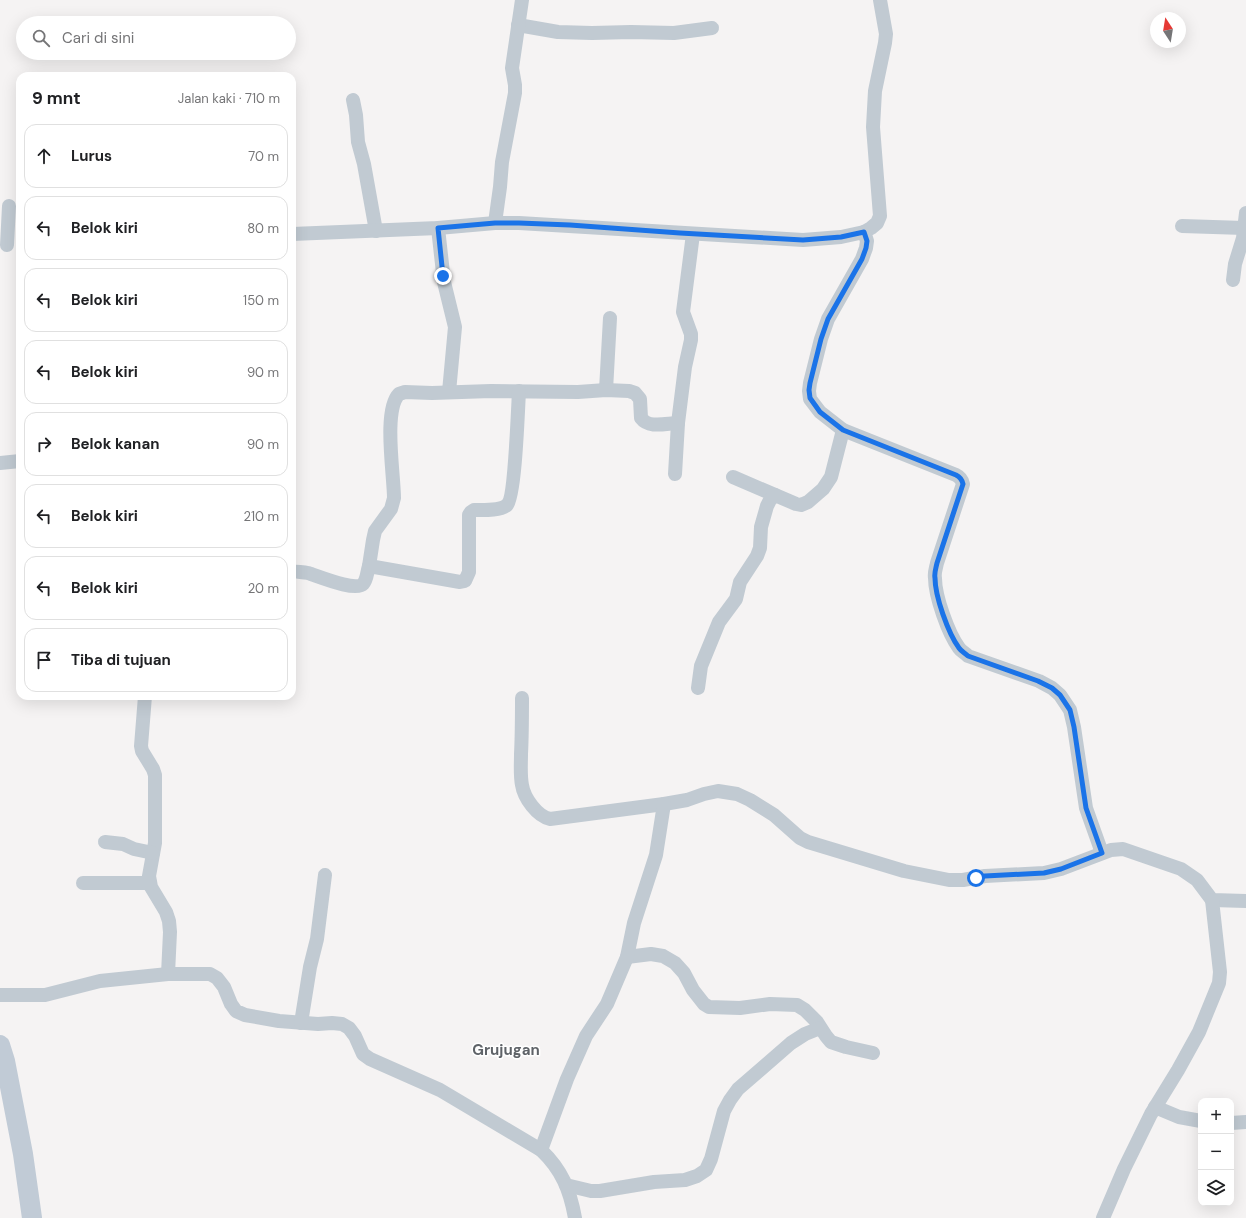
<!DOCTYPE html>
<html lang="id">
<meta charset="utf-8">
<style>
:root{--surface:#fff;--page:#f2f2f2;--text:#202124;--muted:#757577;--line:#e0e0e0}
body{margin:0;font-family:"DM Sans",sans-serif;background:var(--page);color:var(--text)}
.controls{position:absolute;right:12px;bottom:12px;display:grid;overflow:hidden;border-radius:8px;box-shadow:0 4px 16px #0002}
.controls button{width:36px;height:36px;display:grid;place-items:center;padding:0;border:0;border-bottom:1px solid var(--line);background:var(--surface);color:var(--text);font:20px sans-serif}
.compass{position:absolute;left:1150px;top:12px;width:36px;height:36px;border-radius:50%;background:var(--surface);box-shadow:0 4px 16px #0002;rotate:348deg}
.stop{position:absolute;width:12px;height:12px;margin:-9px;border:3px solid #1a73e8;border-radius:50%;background:#fff}
.stop.end{background:#1a73e8;border-color:#fff;box-shadow:0 1px 4px #0008}
.list{margin:0;padding:0;list-style:none}
h2{display:flex;justify-content:space-between;align-items:center;height:52px;margin:0;padding:0 16px;font-size:17px}
h2 small{font-size:13px;font-weight:400;color:var(--muted)}
.list li{display:grid;grid-template-columns:26px 1fr auto;gap:12px;align-items:center;box-sizing:border-box;height:64px;margin:0 8px 8px;padding:0 8px;border:1px solid var(--line);border-radius:12px}
.list b{display:block;font-size:15px;white-space:nowrap}
.list em{font-size:13px;font-style:normal;color:var(--muted)}
.icon{flex:none;width:22px;height:22px;fill:none;stroke:currentColor;stroke-width:2;stroke-linecap:round;stroke-linejoin:round}
.map{position:relative;flex:none;width:1246px;height:1218px;overflow:hidden}
.search{position:absolute;background:var(--surface);box-shadow:0 4px 16px #0002;left:16px;top:16px;width:280px;height:44px;display:flex;align-items:center;gap:10px;box-sizing:border-box;padding:0 14px;border-radius:22px;color:var(--muted);font-size:15px}
.panel{position:absolute;background:var(--surface);box-shadow:0 4px 16px #0002;left:16px;top:72px;width:280px;height:628px;border-radius:12px}
.map>svg:first-child{display:block}
.lines{fill:none;stroke-linecap:round;stroke-linejoin:round}
.street{stroke:#c1cad2;stroke-width:14}
.secondary{stroke:#c1cbd6;stroke-width:20}
.route{stroke:#1a73e8;stroke-width:5}
.labels{text-anchor:middle;dominant-baseline:central;stroke-width:3;stroke-linejoin:round;paint-order:stroke}
.quarter-label{font-size:15px;font-weight:bold;fill:#5f6368;stroke:#fff}
</style>
<div class="map">
<svg width="1246" height="1218" viewBox="0 0 1246 1218">
<rect width="100%" height="100%" fill="#f5f3f3"/>
<g class="lines">
<g class="street">
<polyline points="518,25 558,32 592,33 631,32 674,33 712,28"/>
<polyline points="353,100 356,115 358,142 364,164 376,231"/>
<polyline points="495,223 500,187 502,162 515,93 515,85 512,68 522,0"/>
<polyline points="1182,226 1244,228"/>
<polyline points="438,228 444,282 455,327 449,392"/>
<polyline points="292,234 438,228 495,223 519,223 803,240 841,237 864,232 871,228 877,223 880,216 873,127 875,91 885,43 886,34 880,0"/>
<polyline points="7,245 9,206"/>
<polyline points="1233,280 1235,264 1243,238 1246,213"/>
<polyline points="606,390 610,318"/>
<path d="M 843,430 L 956,475 C 960,477 962,479 963,484 L 937,563 C 936,568 934,573 935,578 C 935,596 948,633 959,648 C 961,651 965,653 968,656 L 1039,681 L 1052,688 L 1060,695 L 1070,710 L 1074,727 L 1086,808 L 1102,853"/>
<polyline points="0,463 20,461"/>
<polyline points="675,474 678,423 685,367 691,340 691,334 683,312 693,234"/>
<polyline points="733,477 775,495"/>
<path d="M 369,566 L 373,540 L 375,531 L 391,509 L 394,498 C 394,475 383,410 399,394 L 405,392 L 432,393 L 491,391 L 578,392 L 606,390 L 629,391 L 635,393 L 640,399 L 641,418 C 649,429 667,423 678,423"/>
<path d="M 292,571 C 297,572 303,572 308,573 C 318,576 356,592 363,584 C 367,580 367,572 369,566 L 460,582 L 465,581 L 469,572 L 469,515 L 471,512 L 474,510 C 482,510 501,511 507,505 C 515,498 518,408 519,391"/>
<polyline points="698,688 701,666 719,622 736,599 740,582 757,556 760,548 761,527 767,506 770,500 775,495 796,504 801,505 808,502 823,489 831,477 843,430 820,412 810,399 809,391 810,383 821,339 828,319 862,259 866,248 867,241 864,232"/>
<polyline points="145,696 141,746 142,751 153,769 155,775 155,843 149,876 151,887 166,912 169,921 170,932 168,974"/>
<path d="M 522,698 C 522,716 522,735 521,754 C 521,764 520,775 522,785 C 524,798 537,816 550,819 L 664,804 L 687,800 L 704,794 L 718,791 L 737,794 L 750,800 L 774,815 L 800,838 L 808,842 L 904,871 L 949,880 L 963,880 L 985,876 L 1044,873 L 1061,869 L 1111,850 L 1123,849 L 1181,869 L 1197,880 L 1212,900 L 1246,901"/>
<polyline points="105,842 123,844 134,849 153,853"/>
<polyline points="83,883 150,883"/>
<polyline points="627,957 651,954 663,956 675,963 684,973 693,990 704,1004 709,1007 740,1008 770,1004 797,1005 805,1010 817,1022 826,1036 831,1042 846,1047 873,1053"/>
<path d="M 0,995 L 45,995 L 100,981 L 168,974 L 210,974 L 217,978 L 224,987 L 231,1004 L 236,1011 L 245,1015 L 279,1021 L 318,1024 L 332,1023 L 342,1024 L 349,1028 L 355,1036 L 363,1054 L 370,1059 L 440,1090 L 541,1150 C 562,1170 570,1190 575,1218"/>
<polyline points="301,1023 310,967 317,939 325,875"/>
<polyline points="1155,1107 1179,1117 1201,1121"/>
<polyline points="1231,1123 1246,1122"/>
<polyline points="541,1150 567,1079 586,1036 607,1004 627,957 634,923 656,855 664,804"/>
<polyline points="566,1185 591,1191 600,1191 654,1182 685,1180 697,1176 706,1170 711,1159 724,1111 730,1100 738,1089 791,1043 805,1034 820,1028"/>
<polyline points="1103,1218 1124,1169 1151,1114 1178,1070 1199,1032 1219,983 1220,972 1212,900"/>
</g>
<polyline class="secondary" points="0,1045 5,1061 23,1154 32,1218"/>
</g>
<g class="lines">
<path class="route" d="M 443,276 L 438,228 L 495,223 L 519,223 L 570,225 L 680,233 L 803,240 L 841,237 L 864,232 L 867,241 L 866,248 L 862,259 L 828,319 L 821,339 L 810,383 L 809,390 L 810,398 L 820,412 L 843,430 L 956,475 C 960,477 962,479 963,484 L 937,563 C 936,568 934,573 935,578 C 935,596 948,633 959,648 C 961,651 965,653 968,656 L 1038,681 L 1052,688 L 1060,695 L 1070,710 L 1074,727 L 1086,808 L 1102,853 L 1061,869 L 1044,873 L 985,876 L 976,878"/>
</g>
<g class="labels">
<g class="quarter-label">
<text x="506" y="1050">Grujugan</text>
</g>
</g>
</svg>
<div class="controls">
<button>+</button>
<button>−</button>
<button><svg class="icon" aria-label="layers" viewBox="0 0 24 24"><path d="M12 4l9 5-9 5-9-5zM3 14l9 5 9-5"/></svg></button>
</div>
<svg class="compass" viewBox="-18 -18 36 36"><path d="M0-13l5 13h-10z" fill="#e53935"/><path d="M0 13l5-13h-10z" fill="#757577"/></svg>
<div class="stop" style="left:976px;top:878px"></div>
<div class="stop end" style="left:443px;top:276px"></div>
<div class="search"><svg class="icon" aria-label="search" viewBox="0 0 24 24"><circle cx="10" cy="10" r="6"/><path d="M15 15l6 6"/></svg>Cari di sini</div>
<section class="panel">
<h2>9 mnt<small>Jalan kaki · 710 m</small></h2>
<ul class="list">
<li><svg class="icon" aria-label="ahead" viewBox="0 0 24 24"><path d="M12 20V5M6 11l6-6 6 6"/></svg><div><b>Lurus</b></div><em>70 m</em></li>
<li><svg class="icon" aria-label="left" viewBox="0 0 24 24"><path d="M17 20v-9H6M10 6l-5 5 5 5"/></svg><div><b>Belok kiri</b></div><em>80 m</em></li>
<li><svg class="icon" aria-label="left" viewBox="0 0 24 24"><path d="M17 20v-9H6M10 6l-5 5 5 5"/></svg><div><b>Belok kiri</b></div><em>150 m</em></li>
<li><svg class="icon" aria-label="left" viewBox="0 0 24 24"><path d="M17 20v-9H6M10 6l-5 5 5 5"/></svg><div><b>Belok kiri</b></div><em>90 m</em></li>
<li><svg class="icon" aria-label="right" viewBox="0 0 24 24"><path d="M7 20v-9h11M14 6l5 5-5 5"/></svg><div><b>Belok kanan</b></div><em>90 m</em></li>
<li><svg class="icon" aria-label="left" viewBox="0 0 24 24"><path d="M17 20v-9H6M10 6l-5 5 5 5"/></svg><div><b>Belok kiri</b></div><em>210 m</em></li>
<li><svg class="icon" aria-label="left" viewBox="0 0 24 24"><path d="M17 20v-9H6M10 6l-5 5 5 5"/></svg><div><b>Belok kiri</b></div><em>20 m</em></li>
<li><svg class="icon" aria-label="arrive" viewBox="0 0 24 24"><path d="M6 21V4h12l-3 4 3 4H6"/></svg><div><b>Tiba di tujuan</b></div></li>
</ul>
</section>
</div>
